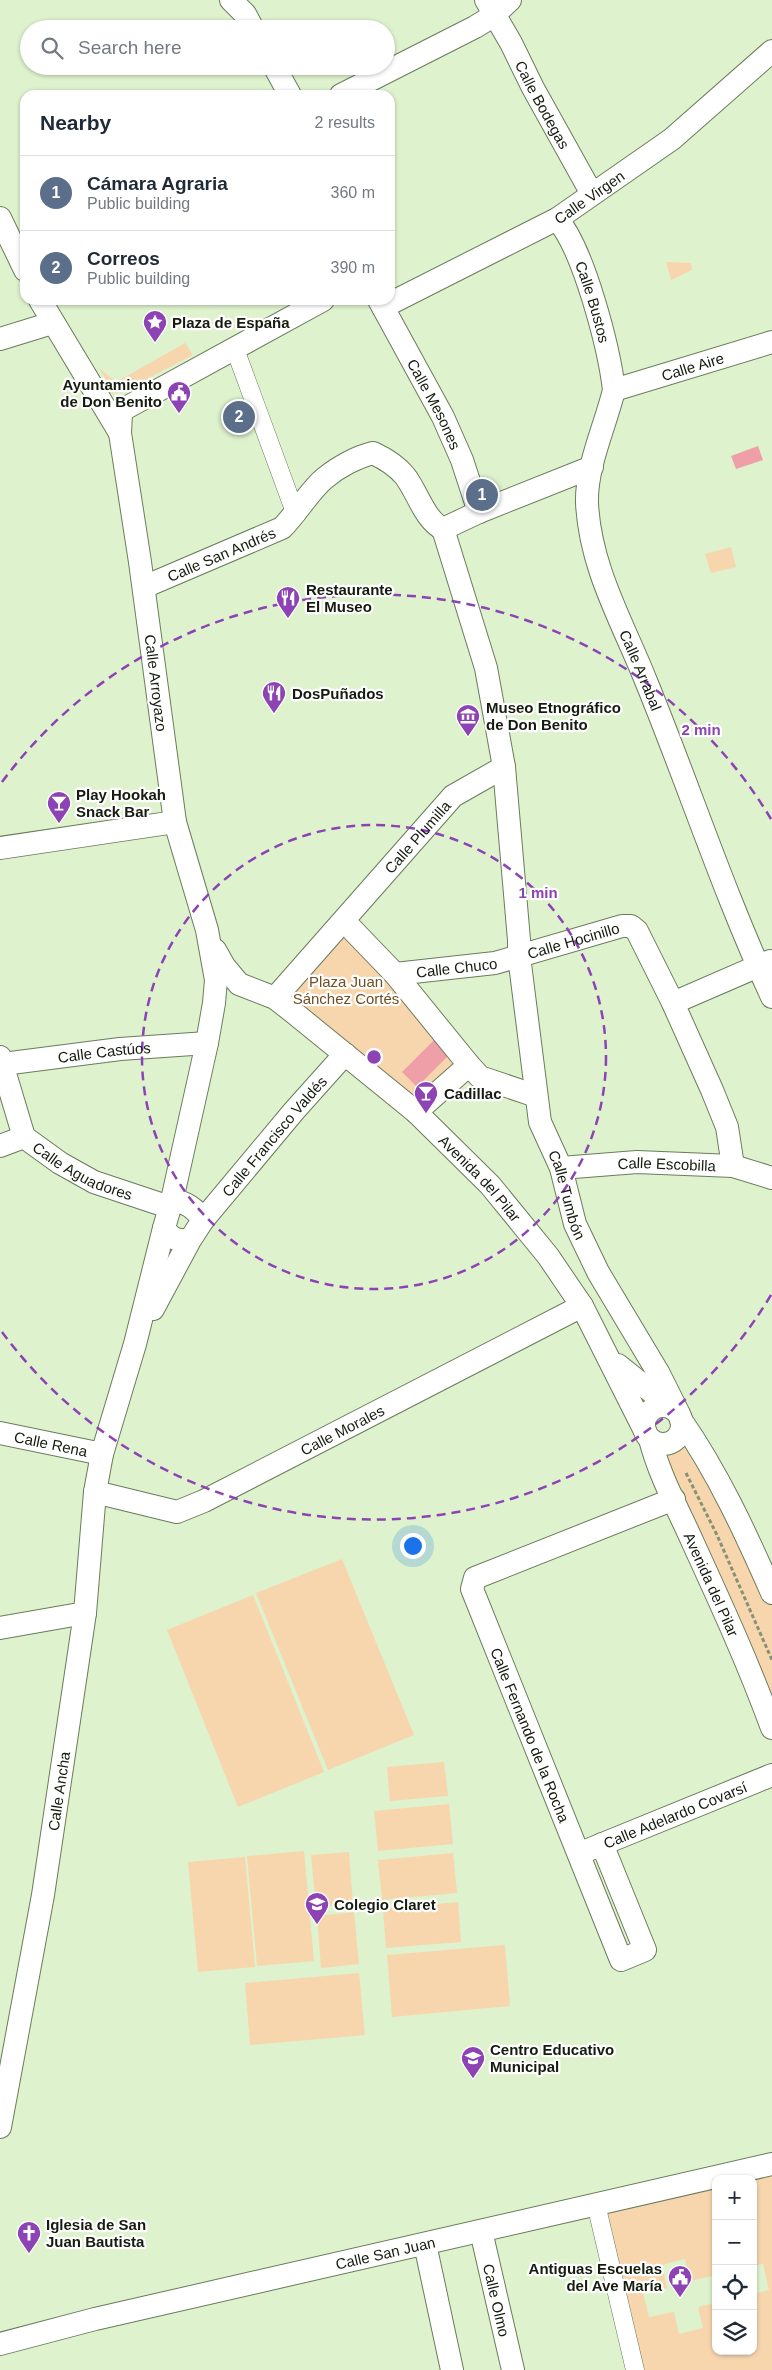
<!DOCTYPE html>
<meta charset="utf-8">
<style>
:root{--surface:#fff;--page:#f6f6f7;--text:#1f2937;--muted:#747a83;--line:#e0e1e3;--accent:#8d43b4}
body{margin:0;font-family:Helvetica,sans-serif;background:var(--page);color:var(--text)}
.controls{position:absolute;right:15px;bottom:15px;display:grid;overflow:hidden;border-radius:10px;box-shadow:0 1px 4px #0004}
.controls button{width:45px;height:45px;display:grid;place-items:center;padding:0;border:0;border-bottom:1px solid var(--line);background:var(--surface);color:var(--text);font:25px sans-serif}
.you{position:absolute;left:412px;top:1545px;width:18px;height:18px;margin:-12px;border:4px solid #fff;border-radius:50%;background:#1a73e8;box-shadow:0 0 0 8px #1a73e833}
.badge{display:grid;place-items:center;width:32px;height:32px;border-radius:50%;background:var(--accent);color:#fff;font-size:16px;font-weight:700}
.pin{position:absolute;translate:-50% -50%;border:2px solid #fff;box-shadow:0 1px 5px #0006}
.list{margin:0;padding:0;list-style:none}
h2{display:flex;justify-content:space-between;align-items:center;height:65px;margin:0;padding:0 20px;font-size:21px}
h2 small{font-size:16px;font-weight:400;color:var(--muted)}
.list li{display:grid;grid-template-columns:32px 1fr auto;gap:15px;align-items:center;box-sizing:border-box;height:75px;padding:0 20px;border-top:1px solid var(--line)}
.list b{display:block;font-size:19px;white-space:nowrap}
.list p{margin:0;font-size:16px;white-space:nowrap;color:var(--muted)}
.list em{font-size:16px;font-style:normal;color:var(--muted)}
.icon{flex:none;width:28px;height:28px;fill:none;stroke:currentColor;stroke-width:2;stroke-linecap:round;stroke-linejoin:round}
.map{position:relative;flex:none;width:772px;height:2370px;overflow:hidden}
.search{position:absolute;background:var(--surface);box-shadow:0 1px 4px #0004;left:20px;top:20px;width:375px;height:55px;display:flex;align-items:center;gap:12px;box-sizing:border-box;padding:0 18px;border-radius:28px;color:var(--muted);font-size:19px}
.panel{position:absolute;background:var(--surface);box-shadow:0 1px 4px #0004;left:20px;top:90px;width:375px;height:215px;border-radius:15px}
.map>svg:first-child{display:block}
.green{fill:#f7d6ae}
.water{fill:#ee9fa8}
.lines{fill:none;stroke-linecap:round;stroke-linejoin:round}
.pedestrian-casing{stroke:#6a7c5b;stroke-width:19}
.minor-casing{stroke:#6a7c5b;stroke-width:24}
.path{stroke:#839278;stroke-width:3;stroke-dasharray:4 2.5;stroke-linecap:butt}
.pedestrian{stroke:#fff;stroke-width:18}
.minor{stroke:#fff;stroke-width:22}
.ring{fill:none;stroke:#8d43b4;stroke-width:2.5;stroke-dasharray:9 6}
.labels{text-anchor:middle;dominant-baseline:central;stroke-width:4.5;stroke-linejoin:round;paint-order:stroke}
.street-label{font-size:15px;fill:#151c0f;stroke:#fff}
.poi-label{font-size:15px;font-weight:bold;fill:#151c0f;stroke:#fff;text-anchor:start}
.park-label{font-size:15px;fill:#704f23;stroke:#fff}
.centre{fill:#8d43b4;stroke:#fff;stroke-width:2.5}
.ring-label{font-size:15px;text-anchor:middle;font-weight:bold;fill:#8d43b4;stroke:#fff;stroke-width:4.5;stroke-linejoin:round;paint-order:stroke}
</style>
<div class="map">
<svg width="772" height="2370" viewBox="0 0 772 2370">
<rect width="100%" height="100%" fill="#ddf2cd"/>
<g class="green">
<polygon points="666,262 691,263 692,270 671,280"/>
<polygon points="185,343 193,355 122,392 107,394 96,386 106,380 99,368 116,382"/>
<polygon points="731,547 736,567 711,573 705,554"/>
<polygon points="348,933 457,1062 419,1097 411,1094 295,1001 290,991 337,936"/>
<polygon points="687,1439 762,1580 772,1605 772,1718 660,1452"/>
<polygon points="342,1559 414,1735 328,1770 256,1593"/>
<polygon points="253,1595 324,1772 238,1807 167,1630"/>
<polygon points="444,1762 448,1796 390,1801 387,1767"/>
<polygon points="449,1804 453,1844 378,1851 374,1811"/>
<polygon points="304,1851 314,1961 257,1966 247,1856"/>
<polygon points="349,1852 353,1904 316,1907 311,1855"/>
<polygon points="453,1853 457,1893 382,1900 378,1860"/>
<polygon points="245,1857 255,1967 198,1972 188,1862"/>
<polygon points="458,1902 461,1942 386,1948 383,1909"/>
<polygon points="354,1912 359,1964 321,1968 317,1916"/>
<polygon points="505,1945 510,2006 392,2017 387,1955"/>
<polygon points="359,1973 365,2035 250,2045 245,1983"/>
<polygon points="772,2176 772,2370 644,2370 605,2214 716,2189 716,2275 690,2281 685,2259 662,2265 667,2288 643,2293 649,2317 674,2312 679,2334 703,2328 698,2307 716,2303 716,2351 753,2351 753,2294 769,2290 763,2264 753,2266 753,2180"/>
</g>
<g class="water">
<polygon points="758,446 763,460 736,469 731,456"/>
<polygon points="434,1040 449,1055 417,1087 402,1072"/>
</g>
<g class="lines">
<g class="pedestrian-casing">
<g id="pedestrian">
<polyline points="235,349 296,515"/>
<polyline points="596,2204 635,2370"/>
</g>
</g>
<g class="minor-casing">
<g id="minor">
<polyline points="231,0 245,14 253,29"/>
<path id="s1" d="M 486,0 L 511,43 L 533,88 L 592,194"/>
<polyline points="274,66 290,95"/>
<polyline points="341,95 475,27 493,16 510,0"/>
<polyline points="0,218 25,270"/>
<path id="s2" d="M 557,219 C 584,250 609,348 614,390 C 605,427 586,466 587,503 C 590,568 623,623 646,681 C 689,786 724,894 772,997"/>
<polyline points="40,300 120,433"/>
<path id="s3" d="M 379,300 L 443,417 L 462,460 L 479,512"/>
<path id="s4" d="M 383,307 L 557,219 L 672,139 L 772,51"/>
<polyline points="0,339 52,323"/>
<path id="s5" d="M 614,390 L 772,342"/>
<path id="s6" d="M 443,529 L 486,668 L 504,767 L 519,940 L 519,956 L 540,1122 L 561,1168 L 575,1224 L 598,1272 L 659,1374 L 679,1414"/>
<polyline points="443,529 479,512 592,467"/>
<path id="s7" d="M 144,587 L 282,528 C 297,513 311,489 325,478 C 338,467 357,457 373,453 C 386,459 396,465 405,476 C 418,493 424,519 443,529"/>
<polyline points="0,848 175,822"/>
<polyline points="344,921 395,974 469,1065 416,1112"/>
<path id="s8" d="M 215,950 L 224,966 L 239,984 L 275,998 L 293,1012 L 416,1112 L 490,1185 L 548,1256 L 582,1306 L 645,1431"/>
<path id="s9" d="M 395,974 L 495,963 L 622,926 L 631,926 L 637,931 L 673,1003 L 712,1090 L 727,1127 L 733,1166"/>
<path id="s10" d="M 275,998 L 453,796 L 504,767"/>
<polyline points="673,1003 770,961"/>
<path id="s11" d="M 0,1057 L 24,1137 L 60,1163 L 94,1182 L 169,1207"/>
<path id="s12" d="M 3,1064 L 120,1049 L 207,1043"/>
<polyline points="469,1065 480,1077 536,1096"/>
<polyline points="0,1146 24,1137"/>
<path id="s13" d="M 561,1168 L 637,1162 L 733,1166 L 772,1178"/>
<polyline points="172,1200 207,1043 214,1003 216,980 207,930 175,822 140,562 120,433 121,414 124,409 323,300"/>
<path id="s14" d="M 203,1220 L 294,1111 L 345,1054"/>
<path d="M 153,1309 L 190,1240 L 203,1220 C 195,1208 186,1202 172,1200 L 164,1228 C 171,1239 177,1241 190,1240"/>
<polyline points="618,1365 669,1406"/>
<circle cx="663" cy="1425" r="19"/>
<path d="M 681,1420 C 718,1473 746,1534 772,1593"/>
<path id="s15" d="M 0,1433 L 102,1454"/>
<path id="s16" d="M 650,1439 C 659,1475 679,1511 694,1545 C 722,1606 749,1665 772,1728"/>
<path id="s17" d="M 95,1492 L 177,1512 L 204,1501 L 582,1306"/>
<polyline points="0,1628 85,1613"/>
<polyline points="602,1844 645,1950 621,1960 472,1589 475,1578 674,1499"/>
<path id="s18" d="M 588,1850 L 772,1775"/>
<path id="s19" d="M 0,2127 L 43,1895 L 85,1613 L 95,1492 L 102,1454 L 135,1344 L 164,1228"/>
<path id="s20" d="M 481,2231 L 513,2370"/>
<polyline points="425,2244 452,2370"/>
<path id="s21" d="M 0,2344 L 95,2319 L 772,2164"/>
</g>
</g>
<polyline class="path" points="686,1473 717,1535 772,1660"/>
<use href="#pedestrian" class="pedestrian"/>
<use href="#minor" class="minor"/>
</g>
<g class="ring">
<circle cx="374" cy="1057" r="232"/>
<path d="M771 1295A463 463 0 0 1 2 1332M2 782A463 463 0 0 1 771 819"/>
</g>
<defs>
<g id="sight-pin" transform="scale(1.25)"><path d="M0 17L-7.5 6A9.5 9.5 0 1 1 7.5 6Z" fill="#8d43b4" stroke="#fff"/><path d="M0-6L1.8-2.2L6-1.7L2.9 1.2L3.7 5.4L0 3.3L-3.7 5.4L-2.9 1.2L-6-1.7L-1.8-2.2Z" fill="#fff"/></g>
<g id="civic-pin" transform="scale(1.25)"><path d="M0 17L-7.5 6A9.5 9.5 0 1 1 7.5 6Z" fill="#8d43b4" stroke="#fff"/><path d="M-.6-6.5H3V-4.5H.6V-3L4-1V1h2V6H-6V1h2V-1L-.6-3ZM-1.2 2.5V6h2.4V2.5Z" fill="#fff"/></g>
<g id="restaurant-pin" transform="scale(1.25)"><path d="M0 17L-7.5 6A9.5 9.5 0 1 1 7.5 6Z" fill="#8d43b4" stroke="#fff"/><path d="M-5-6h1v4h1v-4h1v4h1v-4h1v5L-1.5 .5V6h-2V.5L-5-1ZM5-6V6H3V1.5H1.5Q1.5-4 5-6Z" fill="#fff"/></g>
<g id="museum-pin" transform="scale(1.25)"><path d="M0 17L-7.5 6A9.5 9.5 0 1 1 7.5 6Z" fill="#8d43b4" stroke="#fff"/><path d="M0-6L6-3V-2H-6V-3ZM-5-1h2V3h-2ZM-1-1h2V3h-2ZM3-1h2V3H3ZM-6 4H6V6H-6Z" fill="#fff"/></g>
<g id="bar-pin" transform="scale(1.25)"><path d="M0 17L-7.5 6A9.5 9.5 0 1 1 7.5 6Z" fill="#8d43b4" stroke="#fff"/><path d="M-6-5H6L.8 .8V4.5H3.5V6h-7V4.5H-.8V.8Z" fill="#fff"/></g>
<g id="school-pin" transform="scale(1.25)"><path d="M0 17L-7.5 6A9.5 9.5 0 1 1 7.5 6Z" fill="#8d43b4" stroke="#fff"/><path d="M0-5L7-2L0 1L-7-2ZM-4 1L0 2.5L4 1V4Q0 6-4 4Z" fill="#fff"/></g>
<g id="church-pin" transform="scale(1.25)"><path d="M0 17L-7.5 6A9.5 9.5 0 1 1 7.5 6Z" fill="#8d43b4" stroke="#fff"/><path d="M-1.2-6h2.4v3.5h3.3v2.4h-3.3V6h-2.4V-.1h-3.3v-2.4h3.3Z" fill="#fff"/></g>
</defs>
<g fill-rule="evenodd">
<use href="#sight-pin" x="155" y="322"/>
<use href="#civic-pin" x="179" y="393"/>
<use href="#restaurant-pin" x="288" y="598"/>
<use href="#restaurant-pin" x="274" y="693"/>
<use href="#museum-pin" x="468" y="716"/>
<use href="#bar-pin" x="59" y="803"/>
<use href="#bar-pin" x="426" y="1093"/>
<use href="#school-pin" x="317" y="1904"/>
<use href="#school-pin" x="473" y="2058"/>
<use href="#church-pin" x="29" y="2233"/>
<use href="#civic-pin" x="680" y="2277"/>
</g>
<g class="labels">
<g class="street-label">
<text stroke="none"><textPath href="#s1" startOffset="119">Calle Bodegas</textPath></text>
<text stroke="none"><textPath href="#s4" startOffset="234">Calle Virgen</textPath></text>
<text stroke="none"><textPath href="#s2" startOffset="91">Calle Bustos</textPath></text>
<text stroke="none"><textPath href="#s5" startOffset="82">Calle Aire</textPath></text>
<text stroke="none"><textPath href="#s3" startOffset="118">Calle Mesones</textPath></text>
<text stroke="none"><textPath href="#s7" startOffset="84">Calle San Andrés</textPath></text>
<text stroke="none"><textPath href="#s2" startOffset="475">Calle Arrabal</textPath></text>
<text transform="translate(156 683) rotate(83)">Calle Arroyazo</text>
<text stroke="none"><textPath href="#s10" startOffset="215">Calle Plumilla</textPath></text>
<text stroke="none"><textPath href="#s9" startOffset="182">Calle Hocinillo</textPath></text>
<text stroke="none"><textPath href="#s9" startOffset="62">Calle Chuco</textPath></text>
<text stroke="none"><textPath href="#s12" startOffset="102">Calle Castúos</textPath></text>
<text stroke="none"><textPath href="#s14" startOffset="110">Calle Francisco Valdés</textPath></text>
<text stroke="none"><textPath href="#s13" startOffset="106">Calle Escobilla</textPath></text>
<text stroke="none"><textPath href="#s11" startOffset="152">Calle Aguadores</textPath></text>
<text stroke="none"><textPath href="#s8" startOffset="354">Avenida del Pilar</textPath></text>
<text stroke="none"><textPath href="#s6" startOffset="681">Calle Tumbón</textPath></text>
<text stroke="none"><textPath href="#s17" startOffset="269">Calle Morales</textPath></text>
<text stroke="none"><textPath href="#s15" startOffset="52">Calle Rena</textPath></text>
<text stroke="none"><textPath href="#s16" startOffset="158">Avenida del Pilar</textPath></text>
<text transform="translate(530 1735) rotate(68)">Calle Fernando de la Rocha</text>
<text stroke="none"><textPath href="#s19" startOffset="341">Calle Ancha</textPath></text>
<text stroke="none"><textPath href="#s18" startOffset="94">Calle Adelardo Covarsí</textPath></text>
<text stroke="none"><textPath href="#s21" startOffset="396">Calle San Juan</textPath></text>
<text stroke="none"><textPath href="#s20" startOffset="71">Calle Olmo</textPath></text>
</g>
<g class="poi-label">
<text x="172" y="322">Plaza de España</text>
<text x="162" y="384" text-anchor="end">Ayuntamiento<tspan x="162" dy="17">de Don Benito</tspan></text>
<text x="306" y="589">Restaurante<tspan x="306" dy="17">El Museo</tspan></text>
<text x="292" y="693">DosPuñados</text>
<text x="486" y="707">Museo Etnográfico<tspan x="486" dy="17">de Don Benito</tspan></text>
<text x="76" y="794">Play Hookah<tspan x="76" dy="17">Snack Bar</tspan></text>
<text x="444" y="1093">Cadillac</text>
<text x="334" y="1904">Colegio Claret</text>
<text x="490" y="2049">Centro Educativo<tspan x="490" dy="17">Municipal</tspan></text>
<text x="46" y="2224">Iglesia de San<tspan x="46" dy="17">Juan Bautista</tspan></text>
<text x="662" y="2268" text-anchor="end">Antiguas Escuelas<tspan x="662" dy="17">del Ave María</tspan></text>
</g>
<g class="park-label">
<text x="346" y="981">Plaza Juan<tspan x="346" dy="17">Sánchez Cortés</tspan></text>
</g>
</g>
<circle cx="374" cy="1057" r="8" class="centre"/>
<g class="ring-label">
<text x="701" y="735">2 min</text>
<text x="538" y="898">1 min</text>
</g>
</svg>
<div class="controls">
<button>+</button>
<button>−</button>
<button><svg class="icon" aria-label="locate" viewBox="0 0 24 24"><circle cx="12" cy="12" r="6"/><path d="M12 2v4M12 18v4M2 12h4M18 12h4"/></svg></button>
<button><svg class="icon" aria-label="layers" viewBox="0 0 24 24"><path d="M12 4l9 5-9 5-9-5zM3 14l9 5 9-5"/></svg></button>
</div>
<div class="you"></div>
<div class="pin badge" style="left:482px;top:495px;background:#5c6f8a">1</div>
<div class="pin badge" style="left:239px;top:417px;background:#5c6f8a">2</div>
<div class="search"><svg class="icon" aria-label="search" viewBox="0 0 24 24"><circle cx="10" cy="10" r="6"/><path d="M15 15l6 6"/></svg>Search here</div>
<section class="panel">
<h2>Nearby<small>2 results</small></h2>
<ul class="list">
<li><span class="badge" style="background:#5c6f8a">1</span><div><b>Cámara Agraria</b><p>Public building</p></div><em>360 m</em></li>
<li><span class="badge" style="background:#5c6f8a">2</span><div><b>Correos</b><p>Public building</p></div><em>390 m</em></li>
</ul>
</section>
</div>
